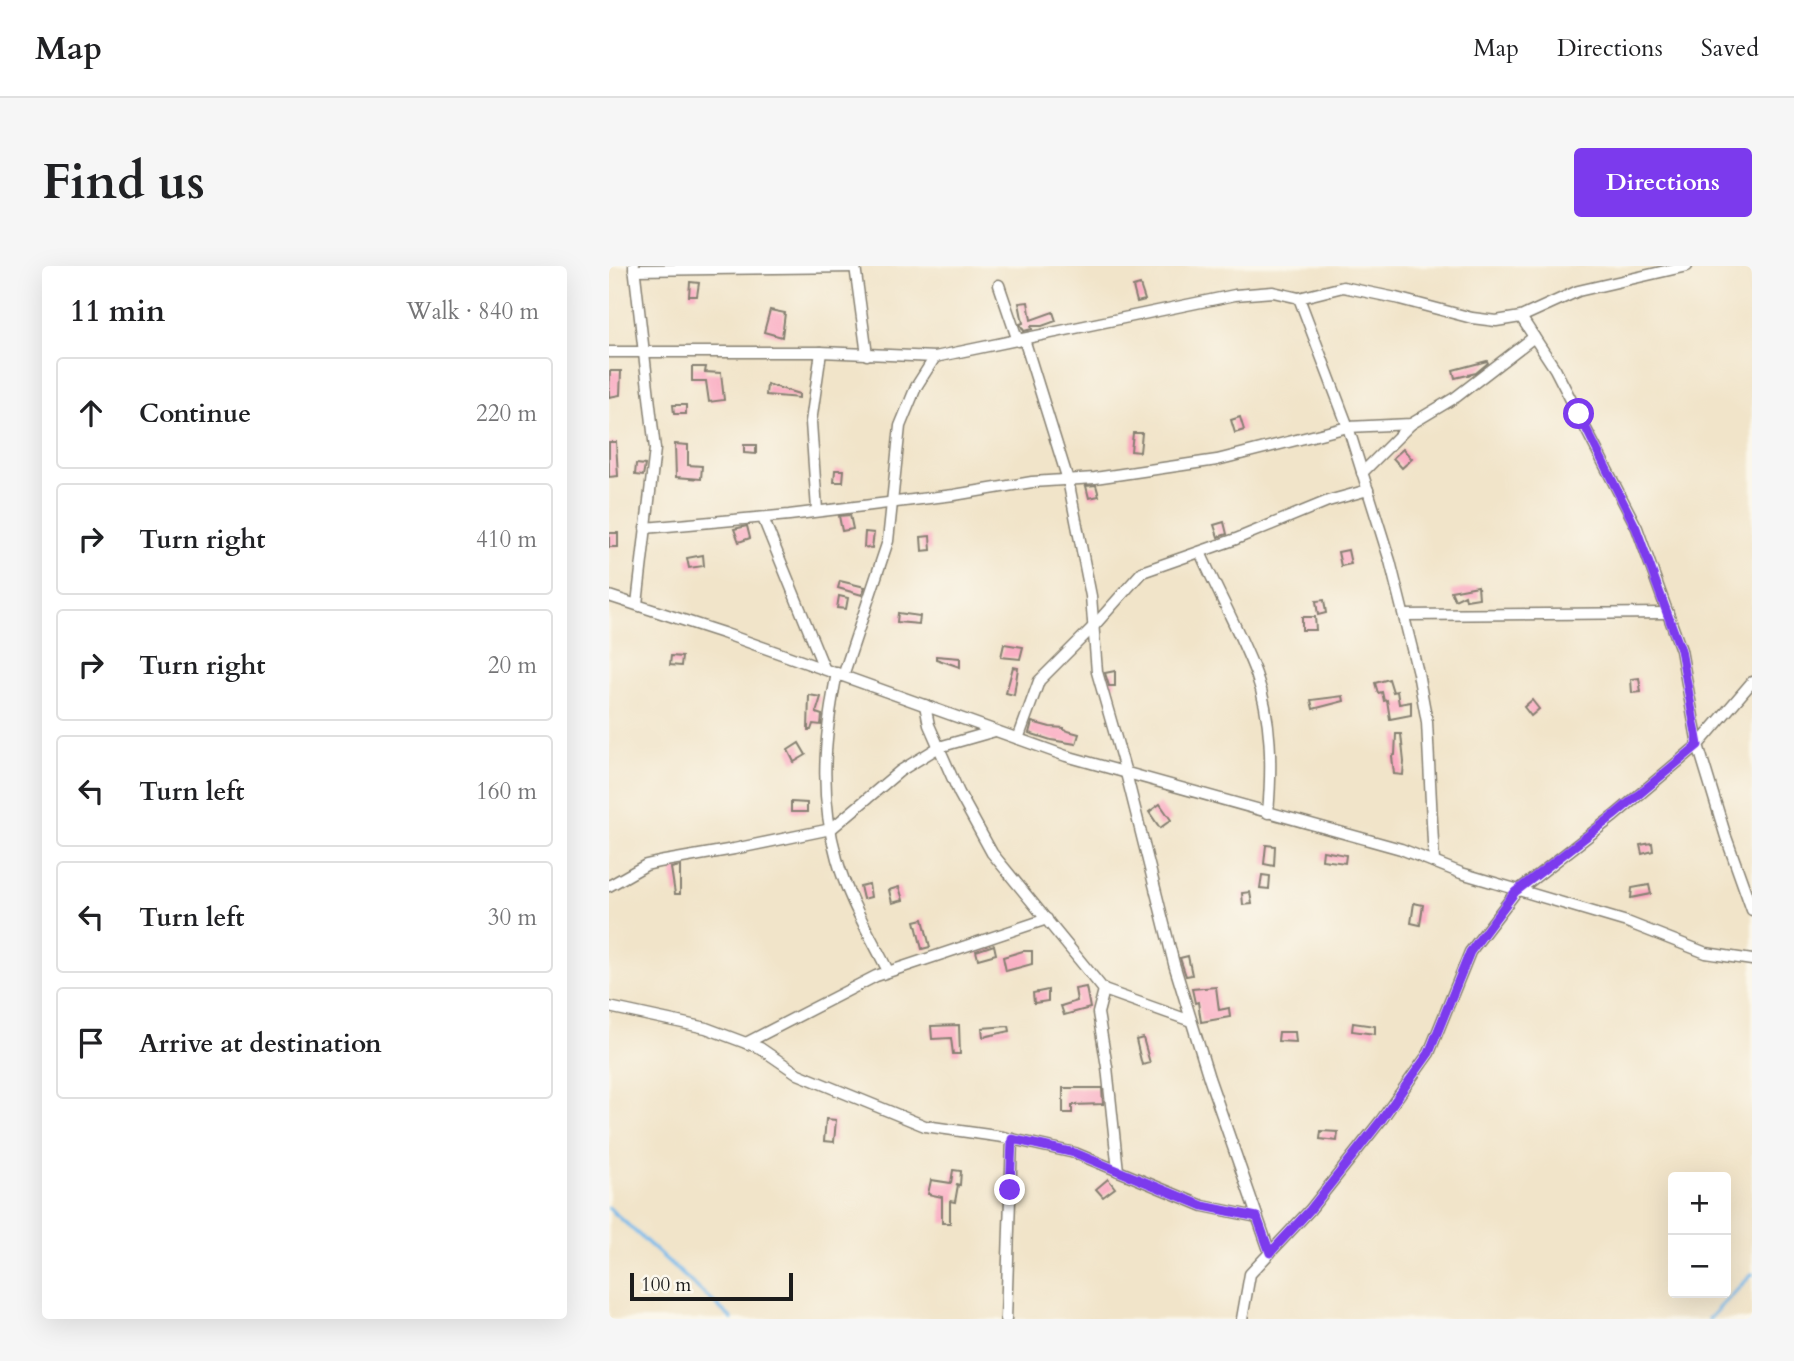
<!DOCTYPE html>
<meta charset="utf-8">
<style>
:root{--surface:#fff;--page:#f6f6f6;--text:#202124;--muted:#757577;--line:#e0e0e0;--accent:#7c3aed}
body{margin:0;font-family:Cardo,serif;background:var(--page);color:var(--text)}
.controls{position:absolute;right:21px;bottom:21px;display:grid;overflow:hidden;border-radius:7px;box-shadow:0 7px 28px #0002}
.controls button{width:63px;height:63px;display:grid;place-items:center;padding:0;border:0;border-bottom:2px solid var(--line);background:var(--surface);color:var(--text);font:35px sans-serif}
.scale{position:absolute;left:21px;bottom:18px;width:163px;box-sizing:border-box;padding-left:7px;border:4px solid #1c1c1c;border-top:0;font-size:19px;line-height:24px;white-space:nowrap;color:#1c1c1c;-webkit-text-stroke:5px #fbf7ec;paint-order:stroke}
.stop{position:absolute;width:21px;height:21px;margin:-16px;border:5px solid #7c3aed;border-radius:50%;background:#fff}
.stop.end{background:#7c3aed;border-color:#fff;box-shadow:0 2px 7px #0008}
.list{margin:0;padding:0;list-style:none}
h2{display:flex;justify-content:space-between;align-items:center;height:91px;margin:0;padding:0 28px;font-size:30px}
h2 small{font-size:23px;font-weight:400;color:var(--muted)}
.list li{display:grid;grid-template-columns:46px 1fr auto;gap:21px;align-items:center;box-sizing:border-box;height:112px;margin:0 14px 14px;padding:0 14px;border:2px solid var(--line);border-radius:7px}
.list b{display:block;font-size:26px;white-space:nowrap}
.list em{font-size:23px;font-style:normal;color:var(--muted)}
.icon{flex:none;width:38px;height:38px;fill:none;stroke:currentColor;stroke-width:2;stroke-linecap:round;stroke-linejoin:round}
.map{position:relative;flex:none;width:1143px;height:1053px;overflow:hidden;border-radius:7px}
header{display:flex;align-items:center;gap:42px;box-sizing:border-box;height:98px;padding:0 35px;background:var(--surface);border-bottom:2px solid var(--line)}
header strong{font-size:33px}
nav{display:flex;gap:38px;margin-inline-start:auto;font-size:24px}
.intro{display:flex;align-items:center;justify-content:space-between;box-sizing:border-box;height:168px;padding:0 42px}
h1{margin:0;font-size:49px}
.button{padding:18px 32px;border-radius:7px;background:var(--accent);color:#fff;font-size:24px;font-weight:700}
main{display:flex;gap:42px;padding:0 42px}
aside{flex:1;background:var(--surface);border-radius:7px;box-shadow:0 7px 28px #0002}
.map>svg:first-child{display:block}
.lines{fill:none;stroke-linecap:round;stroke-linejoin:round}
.stream{stroke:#76b9ec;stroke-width:3.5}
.building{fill:#faa7c0}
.street-casing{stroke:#868072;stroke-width:13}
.street{stroke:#fff;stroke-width:10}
.route{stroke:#7c3aed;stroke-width:9}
</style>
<header>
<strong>Map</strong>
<nav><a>Map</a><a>Directions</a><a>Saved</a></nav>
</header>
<div class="intro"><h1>Find us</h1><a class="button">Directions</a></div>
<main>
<aside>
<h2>11 min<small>Walk · 840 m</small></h2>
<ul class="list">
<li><svg class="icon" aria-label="ahead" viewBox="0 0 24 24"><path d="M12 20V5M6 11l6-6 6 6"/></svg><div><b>Continue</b></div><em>220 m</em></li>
<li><svg class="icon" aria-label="right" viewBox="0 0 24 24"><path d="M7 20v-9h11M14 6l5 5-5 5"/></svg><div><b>Turn right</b></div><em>410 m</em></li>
<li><svg class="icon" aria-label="right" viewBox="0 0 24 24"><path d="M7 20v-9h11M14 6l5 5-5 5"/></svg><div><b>Turn right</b></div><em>20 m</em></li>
<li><svg class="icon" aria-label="left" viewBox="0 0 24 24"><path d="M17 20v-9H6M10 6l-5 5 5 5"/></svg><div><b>Turn left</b></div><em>160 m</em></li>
<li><svg class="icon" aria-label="left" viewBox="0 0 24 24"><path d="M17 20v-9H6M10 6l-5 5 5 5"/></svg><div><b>Turn left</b></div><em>30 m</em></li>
<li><svg class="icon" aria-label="arrive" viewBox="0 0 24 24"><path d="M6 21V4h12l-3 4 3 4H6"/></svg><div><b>Arrive at destination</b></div></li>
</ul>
</aside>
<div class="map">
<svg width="1143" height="1053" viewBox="0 0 1143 1053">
<rect width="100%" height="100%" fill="#fbf7ec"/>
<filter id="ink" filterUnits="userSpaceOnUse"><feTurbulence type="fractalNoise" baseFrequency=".0143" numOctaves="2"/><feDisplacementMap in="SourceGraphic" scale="14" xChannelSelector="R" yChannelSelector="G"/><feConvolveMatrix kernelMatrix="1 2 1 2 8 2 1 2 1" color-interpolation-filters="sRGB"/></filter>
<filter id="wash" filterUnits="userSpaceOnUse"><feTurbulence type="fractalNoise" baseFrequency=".00686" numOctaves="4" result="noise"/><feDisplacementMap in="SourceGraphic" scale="28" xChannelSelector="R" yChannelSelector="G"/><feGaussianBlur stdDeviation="1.57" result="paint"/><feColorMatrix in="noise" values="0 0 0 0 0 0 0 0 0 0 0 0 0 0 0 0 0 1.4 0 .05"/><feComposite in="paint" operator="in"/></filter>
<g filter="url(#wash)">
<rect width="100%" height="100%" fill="#f1e4c9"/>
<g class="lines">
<g class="stream">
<polyline points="0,942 123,1053"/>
<polyline points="1100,1053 1143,1008"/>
</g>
</g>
<g id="blocks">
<g class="building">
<polygon points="81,16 90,17 88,30 80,30"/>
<polygon points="531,19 536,34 528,36 524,21"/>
<polygon points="419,36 422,54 444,46 447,55 433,60 422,60 423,63 415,65 411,58 414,57 410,37"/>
<polygon points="161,44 176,47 173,71 155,66"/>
<polygon points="878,95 879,97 867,107 846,112 844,104"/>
<polygon points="83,101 97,101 96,106 112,107 115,134 100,136 97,115 83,115"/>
<polygon points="1,105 12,105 11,129 0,131"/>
<polygon points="158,118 190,128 190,132 157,129"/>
<polygon points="64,139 77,139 77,148 65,148"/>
<polygon points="631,151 635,164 626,167 622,154"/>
<polygon points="524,167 533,167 531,186 522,185"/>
<polygon points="0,176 7,176 9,210 0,211"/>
<polygon points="66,178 79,179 79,199 93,200 92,213 67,211"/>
<polygon points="135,179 147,179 147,188 135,187"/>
<polygon points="794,183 803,193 793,202 784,192"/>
<polygon points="27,198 36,199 34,210 26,209"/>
<polygon points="226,204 235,204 234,216 225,216"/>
<polygon points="487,219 490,230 480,232 477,220"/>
<polygon points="241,249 244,263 233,265 230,250"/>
<polygon points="615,256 618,268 609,271 605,259"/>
<polygon points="138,260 141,272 130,276 125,263"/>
<polygon points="256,266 265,267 263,282 255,281"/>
<rect x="0" y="267" width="9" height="14"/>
<polygon points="321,270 322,284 313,285 312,271"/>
<polygon points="739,284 742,298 732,300 729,286"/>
<polygon points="94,289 95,300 80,302 78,292"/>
<polygon points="231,315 256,321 253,329 229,322"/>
<polygon points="869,320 870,332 857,334 856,329 846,334 842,325"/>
<polygon points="230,330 239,332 237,343 228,342"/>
<polygon points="715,334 717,347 709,349 707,335"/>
<polygon points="289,347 311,350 310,358 288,356"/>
<polygon points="693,351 706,351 707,364 693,364"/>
<polygon points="395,378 414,381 411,393 392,391"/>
<polygon points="62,390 73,391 72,400 61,399"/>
<polygon points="327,390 351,392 351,401 327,393"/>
<polygon points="404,401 409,402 405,429 397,427"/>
<polygon points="506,405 506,420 500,420 496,407"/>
<polygon points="1030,412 1032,426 1023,427 1022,413"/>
<polygon points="780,413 784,426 788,425 790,438 802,436 802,449 781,453 778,434 775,435 773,426 769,427 766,417"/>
<polygon points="200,429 212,431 207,447 213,449 212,459 204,458 202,464 199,464"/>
<polygon points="734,430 735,435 704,443 702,434"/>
<polygon points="923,434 930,443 922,450 915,441"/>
<polygon points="423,456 441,461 455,462 455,464 470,468 467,478 442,474 420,467"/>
<polygon points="787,468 792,468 795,496 794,509 785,508 783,490 786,489"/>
<polygon points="190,477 197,489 185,496 179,484"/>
<polygon points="182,536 198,537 198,546 182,546"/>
<polygon points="551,538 562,554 551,562 540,546"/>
<polygon points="1043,577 1044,585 1033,588 1031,579"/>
<polygon points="657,579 666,580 665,600 655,598"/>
<polygon points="714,585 737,589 736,597 713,594"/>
<polygon points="71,600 71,628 66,628 62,602"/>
<polygon points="653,609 661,610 660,623 651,622"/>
<polygon points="260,618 262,631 254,633 251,620"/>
<polygon points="1040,619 1042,628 1022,632 1023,622"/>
<polygon points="290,621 294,634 283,637 280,624"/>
<polygon points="641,626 643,638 634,639 633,627"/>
<polygon points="805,637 814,639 811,659 802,657"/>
<polygon points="314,653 321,681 313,683 306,655"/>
<polygon points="385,679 387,688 369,693 367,685"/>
<polygon points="414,685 423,685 423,698 397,705 394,691"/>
<polygon points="579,690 583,709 577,710 571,692"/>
<polygon points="477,721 481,742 455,749 452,740 468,735 466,723"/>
<polygon points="607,721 610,744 620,742 621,751 592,756 589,736 586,737 583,723"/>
<polygon points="439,724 439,735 425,737 424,727"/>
<polygon points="744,757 766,760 766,768 743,765"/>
<polygon points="350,759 351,788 344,788 342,772 323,773 322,760"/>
<polygon points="400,760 401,765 374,771 373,762"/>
<polygon points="670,766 686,766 687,776 669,775"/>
<polygon points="534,772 541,797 533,799 527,774"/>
<polygon points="454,822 493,822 494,838 463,839 463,847 454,847"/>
<polygon points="217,853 227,854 225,876 215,875"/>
<polygon points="712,865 729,866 728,875 711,873"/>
<polygon points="344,904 352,905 351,919 347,918 349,919 346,936 341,935 341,957 333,957 333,931 319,928 322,914 342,917"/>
<polygon points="499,913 506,922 494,931 487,923"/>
</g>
</g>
</g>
<g filter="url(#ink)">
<use href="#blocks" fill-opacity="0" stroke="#868072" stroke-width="2"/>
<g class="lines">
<g class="street-casing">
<g id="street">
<polyline points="25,0 46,183 28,338"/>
<polyline points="246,0 258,89"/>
<polyline points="25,4 246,1"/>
<polyline points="390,19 409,75"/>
<polyline points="690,32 739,161 781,295 809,407 818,456 825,596"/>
<polyline points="912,51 946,103 1028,262 1072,384 1089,479 1117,571 1143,644"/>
<polyline points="415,73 459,214 482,330 488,406 517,507 565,698 600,812 661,987"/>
<polyline points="0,86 212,86 326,91 626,29 664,26 690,32 734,21 787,32 863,52 887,55 912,51 969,25 1078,0"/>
<polyline points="753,207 802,158"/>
<polyline points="208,244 202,156 212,86"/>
<polyline points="154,252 215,402"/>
<polyline points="36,262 180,249 345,229 423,216 486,212 608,194 739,161 802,158 847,131 925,71"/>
<path d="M 591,286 C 609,327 631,366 647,408 C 663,452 663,501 659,547"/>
<polyline points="0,330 114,367 457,490 792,583 852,607 1018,656 1097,687 1143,694"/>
<polyline points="795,349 1059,347"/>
<path d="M 228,407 C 215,471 210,530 228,593 C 239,633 261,669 279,705"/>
<polyline points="234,410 279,275 291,160 307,121 326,91"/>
<polyline points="316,439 320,459 350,527 383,587 495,724 582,755"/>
<polyline points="409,473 430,415 484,361 533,306 627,273 719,235 759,224"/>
<polyline points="0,620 37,599 50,596 125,583 222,563 291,505 330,481 386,465"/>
<polyline points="495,724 489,747 498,801 509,905"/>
<polyline points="0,741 97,762 137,777 151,782 189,808 316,860 394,871 466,887 594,940 648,951"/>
<polyline points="137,777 267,710 438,653"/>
<polyline points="397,1053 403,873"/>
<polyline points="633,1053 641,1008 701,944 773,853 820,787 861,686 906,627 1005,550 1089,479 1143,416"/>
</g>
</g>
<use href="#street" class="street"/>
</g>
</g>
<g class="lines" filter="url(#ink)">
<polyline class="route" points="401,924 403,873 466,887 594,940 648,951 661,987 701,944 773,853 820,787 861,686 906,626 1004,550 1089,479 1072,384 1065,366 1027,262 970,148"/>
</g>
</svg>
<div class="controls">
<button>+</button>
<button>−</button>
</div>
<div class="scale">100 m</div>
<div class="stop" style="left:970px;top:148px"></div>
<div class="stop end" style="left:401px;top:924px"></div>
</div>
</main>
